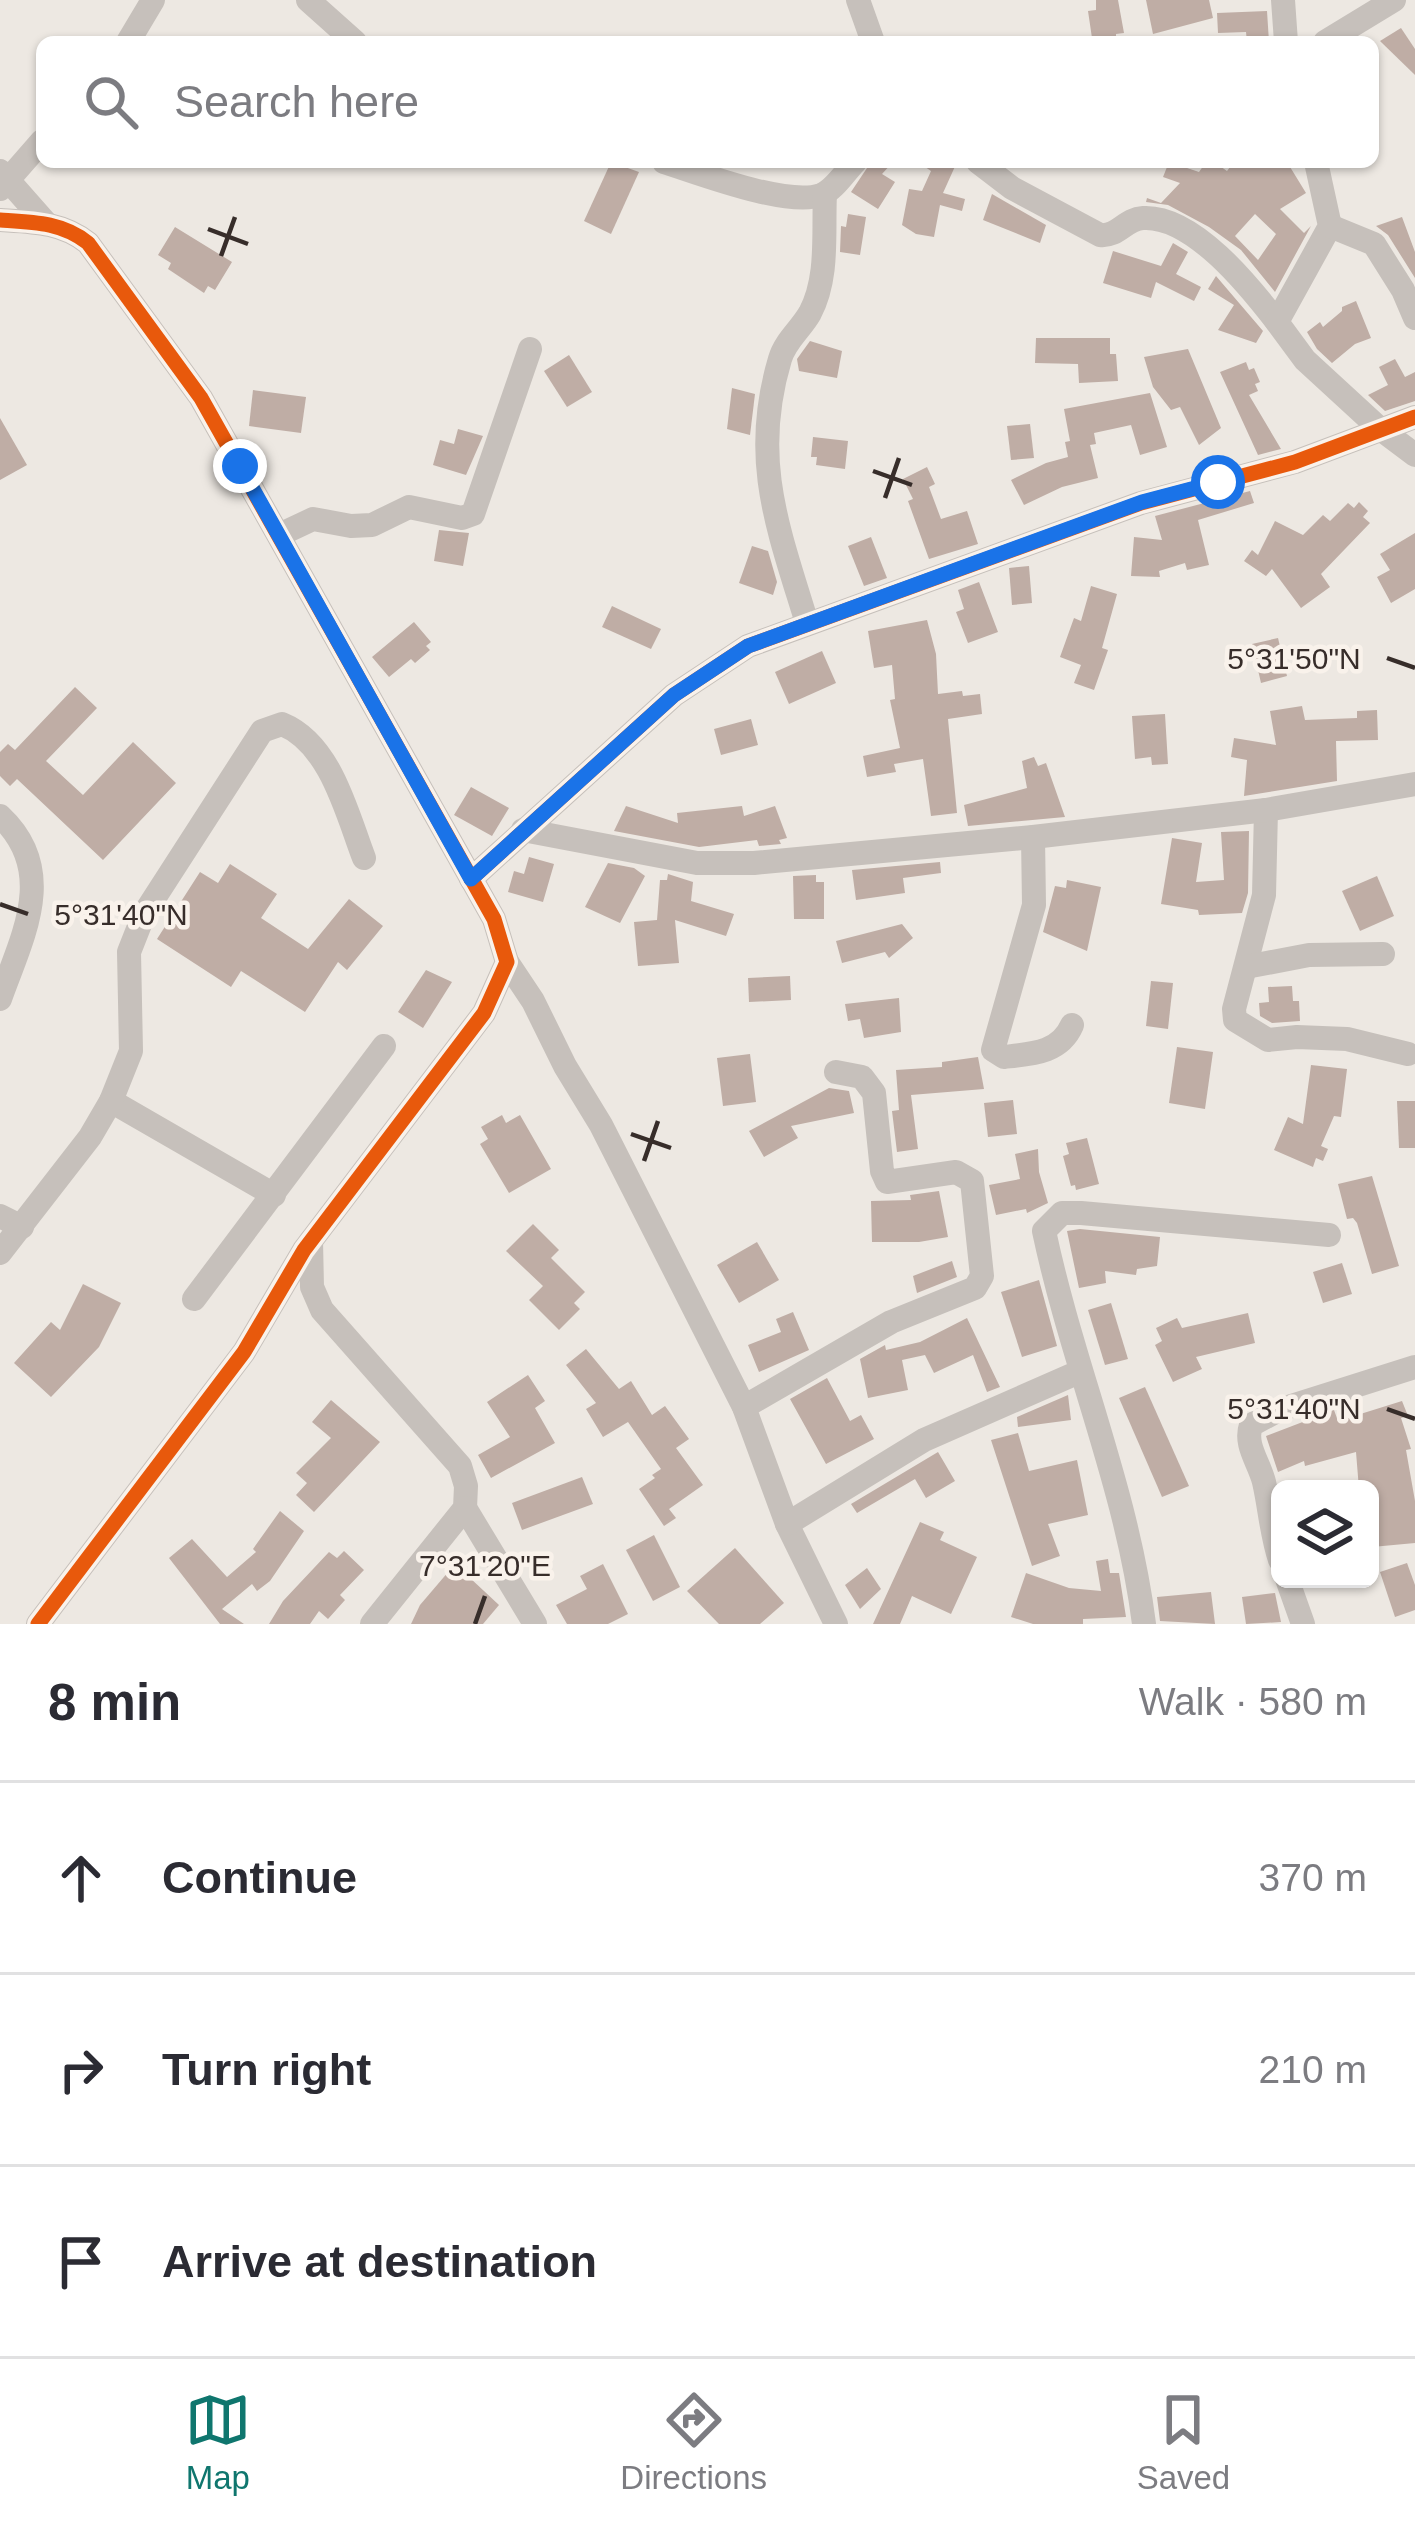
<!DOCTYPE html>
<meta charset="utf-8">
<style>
:root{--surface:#fff;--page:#f7f7f7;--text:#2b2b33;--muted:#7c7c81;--line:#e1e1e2;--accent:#0f766e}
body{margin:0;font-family:Helvetica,sans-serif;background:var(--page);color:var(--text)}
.controls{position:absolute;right:36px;bottom:36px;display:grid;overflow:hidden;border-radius:18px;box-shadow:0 3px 9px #0004}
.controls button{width:108px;height:108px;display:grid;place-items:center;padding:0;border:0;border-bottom:3px solid var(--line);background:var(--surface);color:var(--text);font:60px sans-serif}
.stop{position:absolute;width:36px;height:36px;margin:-27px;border:9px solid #1a73e8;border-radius:50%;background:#fff}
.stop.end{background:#1a73e8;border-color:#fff;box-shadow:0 3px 12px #0008}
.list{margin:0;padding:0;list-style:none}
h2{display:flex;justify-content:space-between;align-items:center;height:156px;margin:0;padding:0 48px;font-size:51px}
h2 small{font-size:39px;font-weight:400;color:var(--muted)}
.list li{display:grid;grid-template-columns:78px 1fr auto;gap:36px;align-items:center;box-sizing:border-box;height:192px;padding:0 48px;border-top:3px solid var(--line)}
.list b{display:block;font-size:45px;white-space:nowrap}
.list em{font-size:39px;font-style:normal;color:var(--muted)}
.icon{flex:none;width:66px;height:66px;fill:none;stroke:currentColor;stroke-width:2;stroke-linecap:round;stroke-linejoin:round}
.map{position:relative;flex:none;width:1415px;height:1624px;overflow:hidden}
.search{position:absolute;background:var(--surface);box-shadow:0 3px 9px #0004;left:36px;right:36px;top:36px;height:132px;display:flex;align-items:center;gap:30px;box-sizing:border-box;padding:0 42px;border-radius:18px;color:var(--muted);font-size:45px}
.sheet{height:732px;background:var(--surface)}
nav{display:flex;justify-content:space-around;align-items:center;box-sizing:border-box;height:168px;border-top:3px solid var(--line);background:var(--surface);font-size:33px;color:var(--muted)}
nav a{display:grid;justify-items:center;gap:6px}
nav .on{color:var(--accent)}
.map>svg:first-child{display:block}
.building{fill:#bfada5;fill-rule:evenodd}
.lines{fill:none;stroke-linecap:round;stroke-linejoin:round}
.minor{stroke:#c6c0bb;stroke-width:24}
.cycleway-casing{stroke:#f9f2eb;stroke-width:22}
.cycleway{stroke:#e8590c;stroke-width:15}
.route{stroke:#1a73e8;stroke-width:15}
.ticks{fill:none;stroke:#372d2a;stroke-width:4.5}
.ticks-label{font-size:30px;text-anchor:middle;fill:#372d2a;stroke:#f9f2eb;stroke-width:9;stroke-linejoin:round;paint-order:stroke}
</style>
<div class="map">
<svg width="1415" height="1624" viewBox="0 0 1415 1624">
<rect width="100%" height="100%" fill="#ede8e2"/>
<g class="building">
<polygon points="1096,0 1118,0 1124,33 1116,34 1116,37 1092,38 1088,11 1096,10"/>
<polygon points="1146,0 1209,0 1213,18 1153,34"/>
<polygon points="1267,11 1269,42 1247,42 1246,32 1218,33 1217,13"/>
<polygon points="1401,28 1415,49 1415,75 1380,41"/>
<polygon points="611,162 639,172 611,234 584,221"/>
<polygon points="871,162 893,162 882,174 895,182 878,209 851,192"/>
<polygon points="918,162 957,162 943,193 965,199 962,211 940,205 934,237 916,234 902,225 909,189 922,191 931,171"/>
<path d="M 1169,162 L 1199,172 L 1206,162 L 1214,162 L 1227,171 L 1234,162 L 1287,162 L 1306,193 L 1280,209 L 1304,233 L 1311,226 L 1275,292 L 1241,250 L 1209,227 L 1168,205 L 1146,202 L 1147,198 L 1161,203 L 1180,183 L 1163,177 ZM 1255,214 L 1276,234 L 1258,260 L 1235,236 Z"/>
<polygon points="992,194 1046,225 1040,243 983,220"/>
<polygon points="848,214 866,217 860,255 840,252 841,226 846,227"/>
<polygon points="1402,217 1415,252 1415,278 1388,235 1376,226"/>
<polygon points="175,227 232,262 215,290 208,286 204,293 168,269 171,263 158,255"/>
<polygon points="1173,243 1188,252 1176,274 1201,287 1194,301 1156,282 1151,298 1103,283 1113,251 1161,266"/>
<polygon points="1216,276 1263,331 1256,343 1218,330 1234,305 1208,289"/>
<polygon points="1356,301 1371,338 1355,344 1332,363 1317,349 1307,332 1320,322 1323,327 1342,311 1342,307"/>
<polygon points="1036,338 1110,338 1110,354 1116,354 1118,381 1079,383 1078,364 1035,363"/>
<polygon points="810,341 842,351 837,378 799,371 797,359"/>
<polygon points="1188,349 1221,428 1199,445 1180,407 1171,410 1153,387 1144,357"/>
<polygon points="569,355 592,392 567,407 544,371"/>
<polygon points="1395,359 1405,377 1415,372 1415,401 1385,411 1368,395 1388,385 1379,367"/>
<polygon points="1246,362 1249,370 1254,368 1260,382 1255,384 1258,391 1249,395 1281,449 1258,455 1220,372"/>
<polygon points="732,388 755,394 750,435 727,429"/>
<polygon points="253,390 306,397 301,433 249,426"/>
<polygon points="1150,393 1167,447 1140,455 1131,425 1094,433 1096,444 1090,445 1098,478 1062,487 1024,505 1011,480 1046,463 1068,457 1065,442 1070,441 1064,409"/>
<polygon points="0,418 27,465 0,480"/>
<polygon points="1030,424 1034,458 1011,460 1007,426"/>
<polygon points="458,429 483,436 466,475 433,465 440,440 454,444"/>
<polygon points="813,437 848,441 845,469 816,465 817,457 811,457"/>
<polygon points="927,467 935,484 929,487 941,519 967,511 978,544 929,559 908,501 913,499 903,479"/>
<polygon points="1250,491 1254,503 1198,520 1209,565 1187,570 1185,563 1159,571 1160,577 1131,576 1134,537 1162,540 1155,516"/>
<polygon points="1359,502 1368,511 1363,517 1370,523 1321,574 1330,587 1301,608 1272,569 1266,576 1244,561 1252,550 1258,555 1275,521 1303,535 1323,515 1330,521 1348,503 1354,508"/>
<polygon points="439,530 469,533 463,566 434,561"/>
<polygon points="1415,533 1415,589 1391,603 1377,577 1390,570 1380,554"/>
<polygon points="871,537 887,578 864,586 848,546"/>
<polygon points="752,546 768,551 777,582 773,595 739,583"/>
<polygon points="1029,566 1032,603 1012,605 1009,568"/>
<polygon points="979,582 998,632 968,643 956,612 964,609 958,590"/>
<polygon points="1091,586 1117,594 1102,648 1108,650 1094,690 1074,683 1081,665 1060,657 1074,618 1081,621"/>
<polygon points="612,606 661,629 651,649 602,627"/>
<polygon points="927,620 936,654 938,694 962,691 963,696 980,694 982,714 948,719 957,813 931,816 923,759 894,764 896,772 867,777 863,756 900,748 890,700 895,699 892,665 874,668 868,631"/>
<polygon points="414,622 431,642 426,646 430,650 415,663 411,659 389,677 372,657"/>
<polygon points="1278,638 1287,676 1261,683 1252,644"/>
<polygon points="822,651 836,683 789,704 775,672"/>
<polygon points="75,687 97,708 46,761 83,795 133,742 176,783 103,860 17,779 10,786 0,776 0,752 8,744 15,750"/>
<polygon points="1302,706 1305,720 1357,718 1357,711 1377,710 1378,740 1336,741 1337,781 1244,796 1247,760 1231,757 1234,738 1276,745 1270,711"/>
<polygon points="1165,714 1168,764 1152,765 1151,757 1135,759 1132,716"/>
<polygon points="751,719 758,745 721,755 714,729"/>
<polygon points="1034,757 1038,766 1046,763 1065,817 968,826 964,805 1027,788 1022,761"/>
<polygon points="471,787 509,808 492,836 454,815"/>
<polygon points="626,806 678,823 677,813 742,806 744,816 775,806 787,838 779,840 781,844 759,846 757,840 699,847 614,831"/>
<polygon points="1249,831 1248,893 1242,913 1199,915 1198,910 1161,904 1172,838 1202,843 1196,882 1224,880 1221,832"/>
<polygon points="529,857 554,864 543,902 508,892 514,871 524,874"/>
<polygon points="940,862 941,873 903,878 905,893 856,900 852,870"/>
<polygon points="608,863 634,868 645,876 620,923 585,907"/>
<polygon points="230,864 277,894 261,918 308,949 349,899 383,926 347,970 338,962 305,1012 241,971 231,987 157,939 200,872 218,883"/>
<polygon points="668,874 693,882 691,901 734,914 726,936 675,920 679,963 638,966 634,922 657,920 660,880 667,880"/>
<polygon points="816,875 816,882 824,882 824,919 794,919 793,876"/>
<polygon points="1377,876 1394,916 1360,931 1342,891"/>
<polygon points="1067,880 1101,887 1087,951 1043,932 1055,886 1066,888"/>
<polygon points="902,924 913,938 889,958 885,952 842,963 836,941"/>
<polygon points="426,970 452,982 423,1028 398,1012"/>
<polygon points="790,976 791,1000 749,1002 748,978"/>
<polygon points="1151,981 1173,983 1168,1029 1146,1026"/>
<polygon points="1292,986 1293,1001 1299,1001 1300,1021 1272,1023 1260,1016 1259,1003 1269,1002 1268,987"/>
<polygon points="899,998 901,1032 864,1038 860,1019 848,1021 845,1004"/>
<polygon points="1177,1047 1213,1052 1205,1109 1169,1103"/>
<polygon points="750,1054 756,1102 723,1106 717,1058"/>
<polygon points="978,1057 984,1089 911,1095 918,1149 897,1152 892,1111 899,1110 896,1070 942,1067 942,1062"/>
<polygon points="1311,1065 1347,1069 1341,1117 1334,1116 1321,1146 1328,1149 1323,1161 1316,1158 1313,1167 1274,1150 1288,1117 1303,1124"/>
<polygon points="829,1088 849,1091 854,1113 791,1126 798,1138 764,1157 749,1131"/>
<polygon points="1013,1100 1017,1134 988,1137 984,1103"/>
<polygon points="1397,1101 1415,1101 1415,1148 1399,1148"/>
<polygon points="502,1115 506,1123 520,1115 551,1169 509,1193 480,1144 488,1139 481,1127"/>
<polygon points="1087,1138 1099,1184 1076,1190 1075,1185 1071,1186 1063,1156 1069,1154 1066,1143"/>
<polygon points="1038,1149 1039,1172 1048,1203 1027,1213 1026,1209 996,1215 989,1185 1020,1179 1015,1154"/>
<polygon points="1372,1176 1399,1266 1372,1274 1357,1223 1353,1218 1347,1219 1338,1184"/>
<polygon points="939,1191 948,1237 919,1242 872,1242 871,1201 911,1200 910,1195"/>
<polygon points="533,1224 559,1250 551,1258 585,1292 574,1303 580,1309 559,1330 529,1300 543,1286 506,1251"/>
<polygon points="1080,1229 1160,1237 1157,1266 1137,1269 1136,1275 1105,1271 1106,1283 1079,1288 1067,1231"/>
<polygon points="757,1242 779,1280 739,1303 717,1265"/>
<polygon points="952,1261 957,1277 917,1293 913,1276"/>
<polygon points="1342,1263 1352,1294 1323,1303 1313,1272"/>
<polygon points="1039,1280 1057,1346 1022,1357 1001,1292"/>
<polygon points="83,1284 121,1303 99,1347 51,1397 14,1363 51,1322 60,1330"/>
<polygon points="1111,1303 1128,1359 1105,1365 1088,1310"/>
<polygon points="793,1312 809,1350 759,1372 748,1345 781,1332 776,1319"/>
<polygon points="1248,1313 1255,1343 1196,1357 1202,1369 1173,1382 1155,1345 1162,1341 1156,1328 1177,1318 1182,1328"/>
<polygon points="967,1318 1000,1387 987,1392 973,1355 934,1373 925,1355 902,1360 908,1390 868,1398 860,1359 885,1345 886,1350 920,1342"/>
<polygon points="586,1349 619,1389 631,1381 652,1415 665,1406 689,1439 676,1448 703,1485 669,1509 676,1518 664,1526 639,1489 655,1478 652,1475 661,1469 628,1422 603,1437 586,1409 596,1403 566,1365"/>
<polygon points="528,1375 545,1401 535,1408 555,1443 491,1478 478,1455 510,1437 487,1402"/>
<polygon points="827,1378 850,1421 861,1415 874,1439 826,1464 790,1399"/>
<polygon points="1145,1387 1189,1486 1162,1497 1119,1398"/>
<polygon points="1068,1395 1071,1420 1018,1427 1017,1417"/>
<polygon points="331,1400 380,1442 314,1512 296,1495 307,1483 296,1473 331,1438 312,1422"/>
<polygon points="1402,1401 1408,1416 1401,1418 1411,1449 1406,1450 1415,1501 1415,1543 1372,1547 1370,1489 1359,1489 1356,1452 1305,1466 1304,1461 1278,1472 1266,1436 1334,1410 1338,1421"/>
<polygon points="1018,1433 1029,1471 1077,1460 1088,1515 1048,1524 1060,1556 1032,1566 991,1440"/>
<polygon points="938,1452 955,1481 926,1498 915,1479 857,1513 851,1504"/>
<polygon points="582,1477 593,1504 522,1530 512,1503"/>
<polygon points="280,1511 304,1531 270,1581 257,1591 252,1584 222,1609 244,1624 220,1624 169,1558 192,1539 227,1577 256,1552 253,1549"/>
<polygon points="920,1522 944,1532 940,1540 977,1557 951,1614 912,1596 900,1624 873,1624"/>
<polygon points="654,1535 680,1587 653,1601 626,1550"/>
<polygon points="735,1548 784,1603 760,1624 719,1624 687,1591"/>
<polygon points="344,1551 364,1570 340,1595 345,1600 328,1619 319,1611 310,1624 269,1624 283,1601 329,1552 337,1558"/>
<polygon points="1108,1559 1110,1573 1119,1573 1126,1617 1083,1619 1083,1624 1033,1624 1011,1617 1026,1573 1069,1588 1101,1591 1096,1561"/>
<polygon points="1407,1563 1415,1585 1415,1610 1395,1617 1380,1572"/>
<polygon points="455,1564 499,1605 483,1624 411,1624 420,1605"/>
<polygon points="603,1564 628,1614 608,1624 567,1624 556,1605 587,1589 580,1576"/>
<polygon points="867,1568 881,1589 860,1609 845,1585"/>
<polygon points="1211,1592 1215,1624 1160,1621 1157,1597"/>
<polygon points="1275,1593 1281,1622 1246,1624 1242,1597"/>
</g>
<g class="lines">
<g class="minor">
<polyline points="308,0 355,42"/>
<polyline points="858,0 873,42"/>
<polyline points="1283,0 1286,42"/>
<polyline points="128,42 153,0"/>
<polyline points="1325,42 1394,0"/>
<path d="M 664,162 C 699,173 787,207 821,195 C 834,190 845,172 855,162"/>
<path d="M 978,162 L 1012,188 L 1100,235 C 1118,237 1125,219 1143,218 C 1193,215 1250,287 1277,322"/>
<polyline points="1316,162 1330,226 1277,322 1305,360 1379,428 1415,455"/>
<polyline points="0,171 45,222"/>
<polyline points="0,189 42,141"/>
<path d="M 0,220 C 32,222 62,222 88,243 L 201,398 L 494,919 L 507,962 L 484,1013 L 304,1250 L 244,1352 L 38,1624"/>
<polyline points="1330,226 1374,244 1403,290 1415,318"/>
<polyline points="279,535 313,519 351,526 372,525 409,507 462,518 473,514 530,349"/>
<path d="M 807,623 C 778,528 750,459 780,359 C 785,341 801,329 810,313 C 829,277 823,233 825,194"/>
<polyline points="1266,810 1264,895 1234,1009 1235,1020 1268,1040 1297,1037 1347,1039 1408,1054"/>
<path d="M 0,816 C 59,871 22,937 0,999"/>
<polyline points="523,830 697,863 754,863 1033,837 1266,810 1415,784"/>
<path d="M 1033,837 L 1034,905 L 993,1050 L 1004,1057 C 1032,1054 1060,1053 1072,1025"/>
<polyline points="471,879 674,695 748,646 1141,503 1295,462 1415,417"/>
<polyline points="507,962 533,1001 565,1066 601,1125 744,1407 787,1524 836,1624"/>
<polyline points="1246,967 1309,955 1383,954"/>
<polyline points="111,1101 274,1195"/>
<polyline points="0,1216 22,1227"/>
<polyline points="311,1241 312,1287 322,1310 460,1466 466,1486 465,1508 372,1624"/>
<path d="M 0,1253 L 90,1137 L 111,1101 L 131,1051 L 129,952 L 144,914 L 262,731 L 282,724 C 331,744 347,814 364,858"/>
<polyline points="194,1299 384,1046"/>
<polyline points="744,1407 891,1322 975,1288 982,1276 972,1181 956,1172 887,1182 882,1171 874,1093 862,1077 836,1072"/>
<polyline points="465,1508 535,1624"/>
<polyline points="787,1524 924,1440 1079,1372"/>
<path d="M 1280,1560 C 1271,1533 1270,1508 1264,1482 C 1259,1462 1244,1445 1251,1425 L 1279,1410 L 1415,1367"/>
<polyline points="1287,1579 1303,1624"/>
<path d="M 1144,1624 C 1127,1488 1072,1364 1044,1231 L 1062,1213 L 1081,1213 L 1329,1235"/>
</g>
<g class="cycleway-casing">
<g id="cycleway">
<path d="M 0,220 C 32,222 62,222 88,243 L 201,398 L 494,919 L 507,962 L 484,1013 L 304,1250 L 244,1352 L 38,1624"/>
<polyline points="471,879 674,695 748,646 1141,503 1295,462 1415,417"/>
</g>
</g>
<use href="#cycleway" class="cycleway"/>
</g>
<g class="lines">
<polyline class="route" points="240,466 471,879 674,695 748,646 1142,502 1218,482"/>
</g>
<path class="ticks" d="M 208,229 L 248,244M 221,256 L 235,217M 873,471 L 912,485M 885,498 L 899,458M 1387,658 L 1415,668M 0,904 L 28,914M 631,1134 L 671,1148M 644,1161 L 658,1121M 1387,1409 L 1415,1419M 475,1624 L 485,1596"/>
<g class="ticks-label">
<text x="1294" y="669">5°31'50"N</text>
<text x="121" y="925">5°31'40"N</text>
<text x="1294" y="1419">5°31'40"N</text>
<text x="485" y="1576">7°31'20"E</text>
</g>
</svg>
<div class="controls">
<button><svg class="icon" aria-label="layers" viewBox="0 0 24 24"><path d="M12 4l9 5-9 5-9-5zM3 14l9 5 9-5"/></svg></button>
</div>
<div class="stop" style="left:1218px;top:482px"></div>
<div class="stop end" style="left:240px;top:466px"></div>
<div class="search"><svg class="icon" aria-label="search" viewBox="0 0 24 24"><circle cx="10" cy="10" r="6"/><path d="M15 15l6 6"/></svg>Search here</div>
</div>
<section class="sheet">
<h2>8 min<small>Walk · 580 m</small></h2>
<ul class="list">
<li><svg class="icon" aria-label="ahead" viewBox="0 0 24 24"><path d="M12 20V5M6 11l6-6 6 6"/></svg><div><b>Continue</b></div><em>370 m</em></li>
<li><svg class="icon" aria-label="right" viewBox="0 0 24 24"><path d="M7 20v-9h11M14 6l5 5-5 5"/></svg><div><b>Turn right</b></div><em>210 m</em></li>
<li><svg class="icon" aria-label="arrive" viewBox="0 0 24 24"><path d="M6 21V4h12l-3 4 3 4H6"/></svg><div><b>Arrive at destination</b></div></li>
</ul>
</section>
<nav>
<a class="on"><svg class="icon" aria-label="map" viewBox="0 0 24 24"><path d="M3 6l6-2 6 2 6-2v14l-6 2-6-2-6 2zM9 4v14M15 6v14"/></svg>Map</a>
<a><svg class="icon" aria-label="directions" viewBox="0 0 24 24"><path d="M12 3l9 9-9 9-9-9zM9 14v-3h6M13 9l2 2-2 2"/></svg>Directions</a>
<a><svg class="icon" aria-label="saved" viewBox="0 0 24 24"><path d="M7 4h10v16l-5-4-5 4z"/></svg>Saved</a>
</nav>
